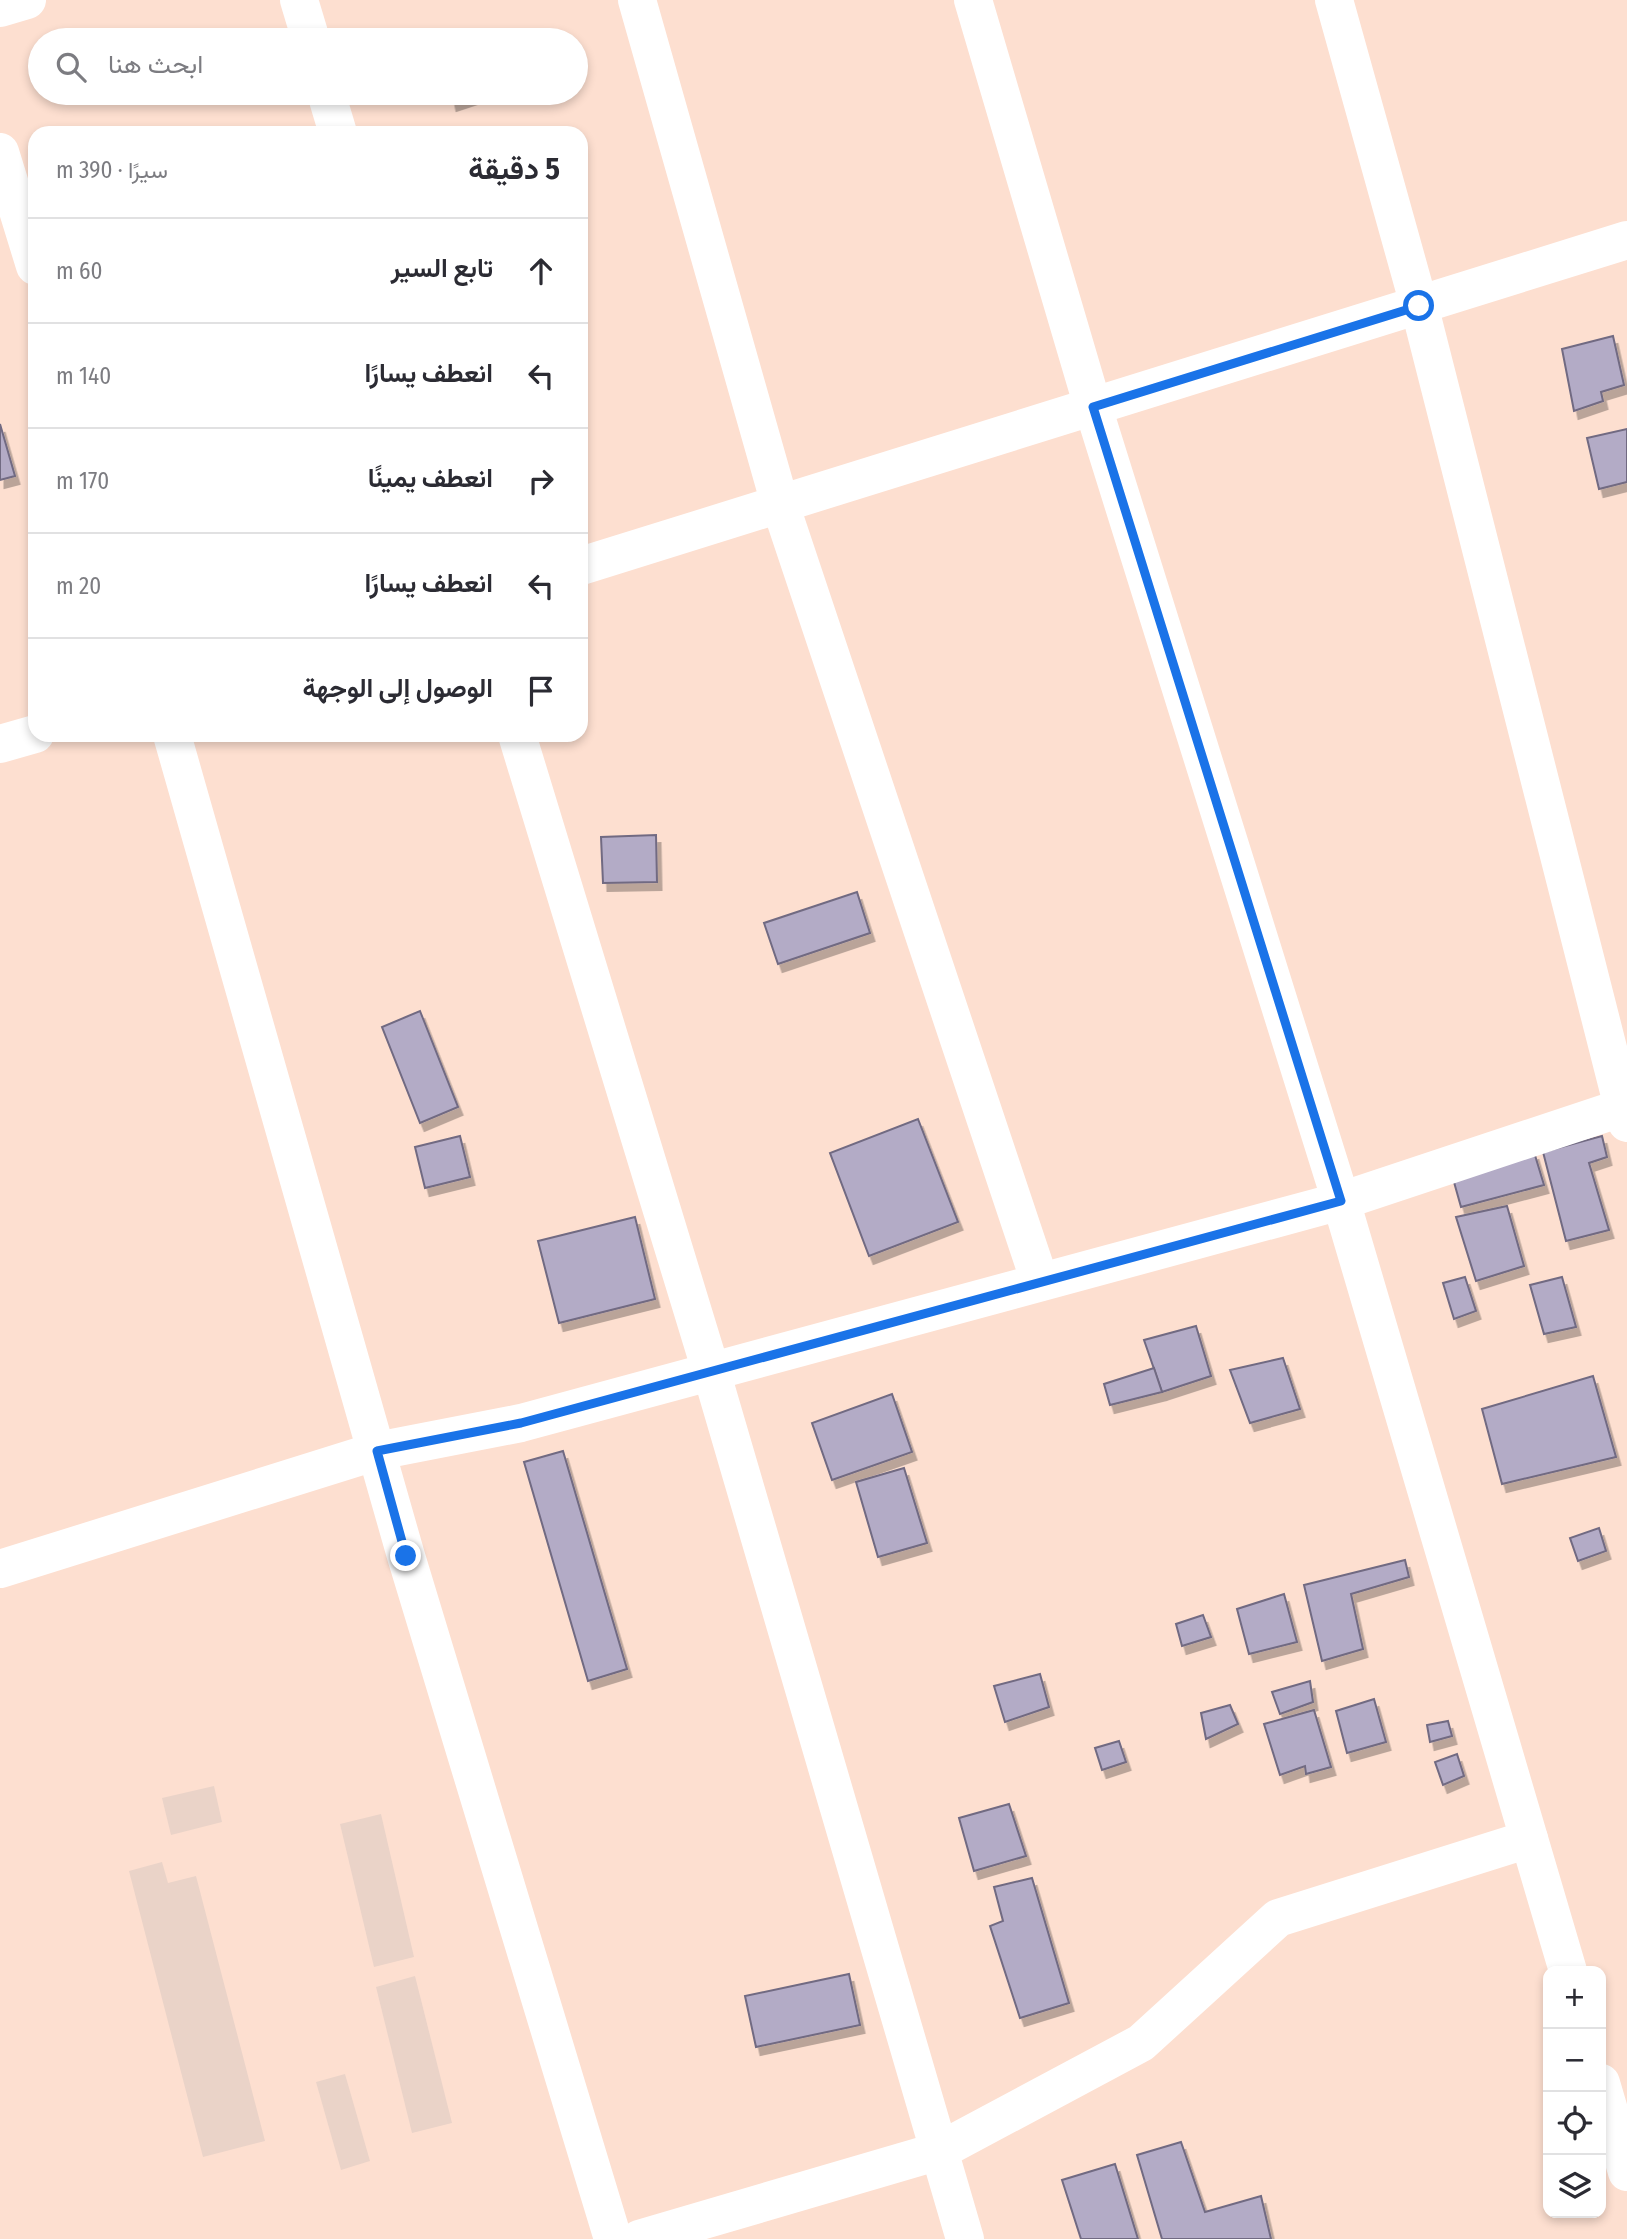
<!DOCTYPE html>
<html lang="ar">
<meta charset="utf-8">
<style>
:root{--surface:#fff;--page:#f7f7f7;--text:#2b2b33;--muted:#7c7c81;--line:#e1e1e2}
body{margin:0;font-family:"Fira Sans Condensed",Vazirmatn,sans-serif;background:var(--page);color:var(--text);direction:rtl}
.controls{position:absolute;right:21px;bottom:21px;display:grid;overflow:hidden;border-radius:14px;box-shadow:0 4px 10px #0003}
.controls button{width:63px;height:63px;display:grid;place-items:center;padding:0;border:0;border-bottom:2px solid var(--line);background:var(--surface);color:var(--text);font:35px sans-serif}
.stop{position:absolute;width:21px;height:21px;margin:-16px;border:5px solid #1a73e8;border-radius:50%;background:#fff}
.stop.end{background:#1a73e8;border-color:#fff;box-shadow:0 2px 7px #0008}
.list{margin:0;padding:0;list-style:none}
h2{display:flex;justify-content:space-between;align-items:center;height:91px;margin:0;padding:0 28px;font-size:30px}
h2 small{font-size:23px;font-weight:400;color:var(--muted)}
.list li{display:grid;grid-template-columns:46px 1fr auto;gap:21px;align-items:center;box-sizing:border-box;height:105px;padding:0 28px;border-top:2px solid var(--line)}
.list b{display:block;font-size:26px;white-space:nowrap}
.list em{font-size:23px;font-style:normal;color:var(--muted)}
.icon{flex:none;width:38px;height:38px;fill:none;stroke:currentColor;stroke-width:2;stroke-linecap:round;stroke-linejoin:round}
.map{position:relative;flex:none;width:1627px;height:2239px;overflow:hidden;direction:ltr}
.search{position:absolute;background:var(--surface);box-shadow:0 4px 10px #0003;left:28px;top:28px;width:560px;height:77px;display:flex;align-items:center;gap:18px;box-sizing:border-box;padding:0 24px;border-radius:38px;color:var(--muted);font-size:26px}
.panel{position:absolute;background:var(--surface);box-shadow:0 4px 10px #0003;left:28px;top:126px;width:560px;height:616px;border-radius:21px;direction:rtl}
.map>svg:first-child{display:block}
.education{fill:#ead3c8}
.building{fill:#b3abc6;stroke:#716a82;stroke-width:2;filter:url(#shadow)}
.lines{fill:none;stroke-linecap:round;stroke-linejoin:round}
.minor{stroke:#fff;stroke-width:38}
.route{stroke:#1a73e8;stroke-width:9}
</style>
<div class="map">
<svg width="1627" height="2239" viewBox="0 0 1627 2239">
<defs>
<filter id="shadow"><feDropShadow dx="4.5" dy="8" stdDeviation="0" flood-color="#0004"/></filter>
</defs>
<rect width="100%" height="100%" fill="#fddfd0"/>
<g class="education">
<polygon points="214,1786 222,1822 171,1835 162,1798"/>
<polygon points="381,1814 414,1957 374,1967 340,1824"/>
<polygon points="162,1862 168,1883 196,1876 265,2141 203,2157 129,1871"/>
<polygon points="415,1976 452,2123 412,2133 376,1987"/>
<polygon points="345,2074 370,2161 341,2170 316,2082"/>
</g>
<g class="building">
<polygon points="450,93 482,93 452,103"/>
<polygon points="1613,336 1624,385 1601,392 1603,401 1574,411 1562,349"/>
<polygon points="0,424 15,476 0,480"/>
<polygon points="1627,429 1627,482 1599,489 1587,438"/>
<polygon points="656,835 657,882 603,883 601,837"/>
<polygon points="857,892 870,933 778,964 764,923"/>
<polygon points="420,1011 458,1107 420,1123 382,1027"/>
<polygon points="918,1119 958,1222 869,1256 830,1153"/>
<polygon points="460,1136 470,1177 425,1188 415,1147"/>
<polygon points="1602,1136 1607,1157 1589,1163 1609,1230 1566,1241 1543,1152"/>
<polygon points="1534,1152 1544,1185 1461,1207 1452,1175"/>
<polygon points="1507,1206 1524,1266 1476,1281 1456,1217"/>
<polygon points="635,1217 655,1299 559,1323 538,1241"/>
<polygon points="1465,1277 1476,1311 1454,1319 1443,1283"/>
<polygon points="1562,1277 1576,1327 1544,1334 1530,1285"/>
<polygon points="1196,1326 1211,1376 1162,1392 1144,1340"/>
<polygon points="1283,1358 1300,1409 1250,1423 1230,1370"/>
<polygon points="1154,1368 1162,1392 1110,1405 1104,1384"/>
<polygon points="1593,1376 1616,1457 1502,1484 1482,1409"/>
<polygon points="892,1394 912,1452 832,1480 812,1423"/>
<polygon points="563,1451 627,1669 588,1681 524,1462"/>
<polygon points="904,1468 927,1543 878,1557 856,1482"/>
<polygon points="1599,1528 1606,1551 1578,1561 1570,1538"/>
<polygon points="1405,1560 1409,1577 1351,1594 1363,1649 1322,1661 1304,1585"/>
<polygon points="1284,1594 1297,1642 1249,1654 1237,1609"/>
<polygon points="1203,1615 1211,1637 1182,1646 1176,1624"/>
<polygon points="1040,1674 1049,1707 1005,1722 994,1686"/>
<polygon points="1310,1681 1313,1702 1280,1714 1272,1692"/>
<polygon points="1374,1699 1386,1742 1347,1753 1336,1711"/>
<polygon points="1230,1705 1238,1724 1206,1739 1201,1713"/>
<polygon points="1314,1710 1331,1767 1306,1774 1305,1766 1280,1775 1264,1724"/>
<polygon points="1448,1721 1452,1736 1430,1742 1427,1725"/>
<polygon points="1119,1741 1126,1762 1102,1770 1095,1748"/>
<polygon points="1457,1754 1464,1776 1443,1785 1435,1762"/>
<polygon points="1009,1804 1026,1856 974,1871 959,1818"/>
<polygon points="1032,1878 1069,2003 1020,2018 990,1926 1003,1921 994,1887"/>
<polygon points="849,1974 860,2025 756,2047 745,1996"/>
<polygon points="1181,2142 1205,2212 1261,2196 1271,2239 1162,2239 1137,2155"/>
<polygon points="1115,2164 1138,2239 1081,2239 1062,2180"/>
</g>
<g class="lines">
<g class="minor">
<polyline points="299,0 311,40"/>
<polyline points="637,0 780,504 1040,1282"/>
<polyline points="973,0 1093,407 1341,1201 1568,1971"/>
<polyline points="1334,0 1419,305 1627,1123"/>
<polyline points="0,8 27,0"/>
<polyline points="326,93 338,133"/>
<polyline points="0,152 35,266"/>
<polyline points="581,566 1627,240"/>
<polyline points="172,735 406,1556 613,2239"/>
<polyline points="517,735 711,1371 965,2239"/>
<polyline points="0,744 35,734"/>
<polyline points="0,1569 377,1451 521,1423 1341,1201 1627,1106"/>
<polyline points="1601,2083 1627,2172"/>
<polyline points="639,2239 939,2151 1141,2043 1278,1918 1529,1839"/>
</g>
</g>
<g class="lines">
<polyline class="route" points="406,1556 377,1451 521,1423 1341,1201 1093,407 1419,306"/>
</g>
</svg>
<div class="controls">
<button>+</button>
<button>−</button>
<button><svg class="icon" aria-label="locate" viewBox="0 0 24 24"><circle cx="12" cy="12" r="6"/><path d="M12 2v4M12 18v4M2 12h4M18 12h4"/></svg></button>
<button><svg class="icon" aria-label="layers" viewBox="0 0 24 24"><path d="M12 4l9 5-9 5-9-5zM3 14l9 5 9-5"/></svg></button>
</div>
<div class="stop" style="left:1419px;top:306px"></div>
<div class="stop end" style="left:406px;top:1556px"></div>
<div class="search"><svg class="icon" aria-label="search" viewBox="0 0 24 24"><circle cx="10" cy="10" r="6"/><path d="M15 15l6 6"/></svg>ابحث هنا</div>
<section class="panel">
<h2>5 دقيقة<small>سيرًا · 390 m</small></h2>
<ul class="list">
<li><svg class="icon" aria-label="ahead" viewBox="0 0 24 24"><path d="M12 20V5M6 11l6-6 6 6"/></svg><div><b>تابع السير</b></div><em>60 m</em></li>
<li><svg class="icon" aria-label="left" viewBox="0 0 24 24"><path d="M17 20v-9H6M10 6l-5 5 5 5"/></svg><div><b>انعطف يسارًا</b></div><em>140 m</em></li>
<li><svg class="icon" aria-label="right" viewBox="0 0 24 24"><path d="M7 20v-9h11M14 6l5 5-5 5"/></svg><div><b>انعطف يمينًا</b></div><em>170 m</em></li>
<li><svg class="icon" aria-label="left" viewBox="0 0 24 24"><path d="M17 20v-9H6M10 6l-5 5 5 5"/></svg><div><b>انعطف يسارًا</b></div><em>20 m</em></li>
<li><svg class="icon" aria-label="arrive" viewBox="0 0 24 24"><path d="M6 21V4h12l-3 4 3 4H6"/></svg><div><b>الوصول إلى الوجهة</b></div></li>
</ul>
</section>
</div>
